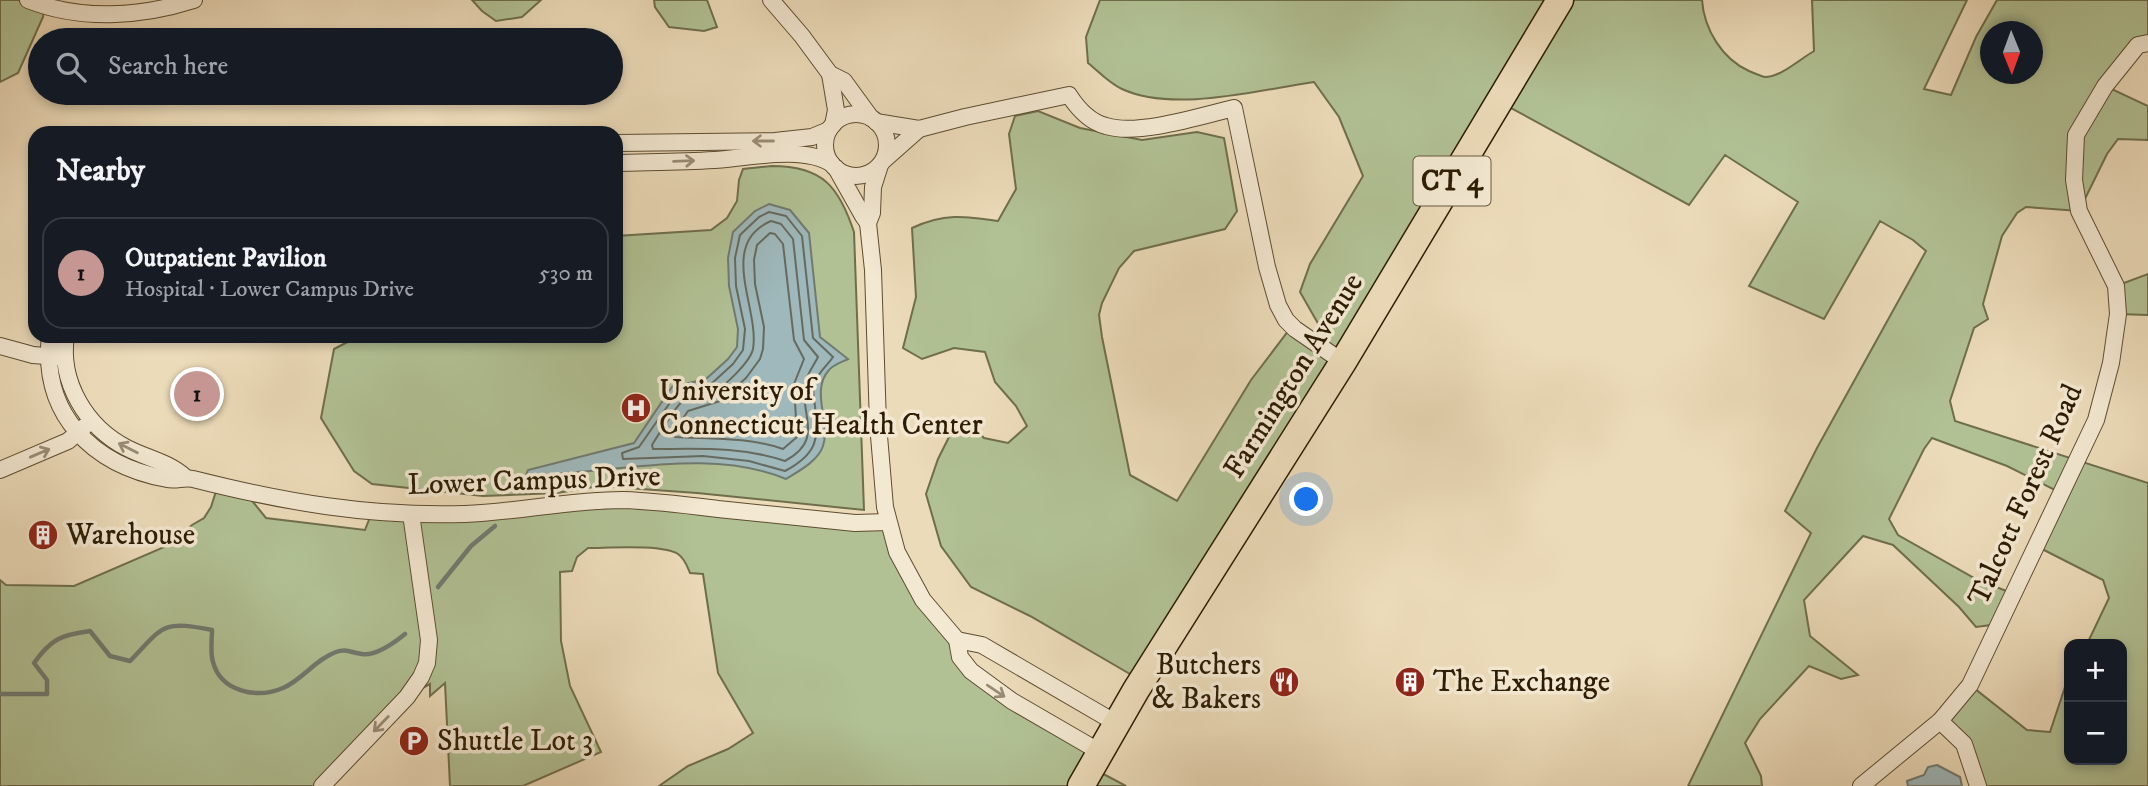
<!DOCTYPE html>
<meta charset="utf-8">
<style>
:root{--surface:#171b24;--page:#20242c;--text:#f1f3f6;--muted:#9ea1a6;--line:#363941;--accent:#c59692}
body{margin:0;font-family:"IM FELL DW Pica",serif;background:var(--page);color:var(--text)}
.controls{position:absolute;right:21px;bottom:21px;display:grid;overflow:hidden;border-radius:14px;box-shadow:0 4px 10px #0003}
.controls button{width:63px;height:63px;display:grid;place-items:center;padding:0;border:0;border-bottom:2px solid var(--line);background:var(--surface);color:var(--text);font:35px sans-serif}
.compass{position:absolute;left:1980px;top:21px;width:63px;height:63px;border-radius:50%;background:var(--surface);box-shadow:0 4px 10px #0003;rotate:179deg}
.you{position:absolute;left:1307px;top:500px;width:24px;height:24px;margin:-18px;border:5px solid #fff;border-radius:50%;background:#1a73e8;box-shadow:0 0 0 10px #1a73e833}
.badge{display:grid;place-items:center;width:46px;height:46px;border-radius:50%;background:var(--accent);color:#111;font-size:23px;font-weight:700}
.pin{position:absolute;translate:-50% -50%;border:4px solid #fff;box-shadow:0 2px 7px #0006}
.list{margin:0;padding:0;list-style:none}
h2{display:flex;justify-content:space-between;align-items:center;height:91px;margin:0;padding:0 28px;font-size:30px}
h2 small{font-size:23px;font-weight:400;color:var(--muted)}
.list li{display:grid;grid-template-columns:46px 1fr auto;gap:21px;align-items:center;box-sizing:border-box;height:112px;margin:0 14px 14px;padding:0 14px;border:2px solid var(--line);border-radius:21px}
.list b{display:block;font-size:26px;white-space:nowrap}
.list p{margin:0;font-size:23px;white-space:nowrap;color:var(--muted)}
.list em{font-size:23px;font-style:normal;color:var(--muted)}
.icon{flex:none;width:38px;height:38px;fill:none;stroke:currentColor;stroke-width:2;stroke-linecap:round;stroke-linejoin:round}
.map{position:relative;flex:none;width:2148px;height:786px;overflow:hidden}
.search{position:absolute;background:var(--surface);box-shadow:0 4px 10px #0003;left:28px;top:28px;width:595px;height:77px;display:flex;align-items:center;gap:18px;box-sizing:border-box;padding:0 24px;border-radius:38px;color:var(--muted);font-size:26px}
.panel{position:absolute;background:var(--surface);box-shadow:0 4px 10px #0003;left:28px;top:126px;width:595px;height:217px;border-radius:21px}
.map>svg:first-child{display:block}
.green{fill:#b1c194;stroke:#6f6e4c;stroke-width:2;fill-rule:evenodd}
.water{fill:#9eb8bb;stroke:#717a71;stroke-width:2}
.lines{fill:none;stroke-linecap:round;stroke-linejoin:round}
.shore{stroke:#666a5f;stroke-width:2}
.stream{stroke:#717a71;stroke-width:4.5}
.street-casing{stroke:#5d4c30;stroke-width:18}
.primary-casing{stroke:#2d1c03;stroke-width:29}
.street{stroke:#f3e8d2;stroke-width:16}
.primary{stroke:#ecdbb9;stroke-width:26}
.oneway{stroke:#9a8c75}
.labels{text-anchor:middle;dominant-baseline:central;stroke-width:7;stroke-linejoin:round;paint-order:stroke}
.shield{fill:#f3e8d2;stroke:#685941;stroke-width:2}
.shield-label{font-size:28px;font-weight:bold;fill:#2d1c03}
.street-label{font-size:30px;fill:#2d1c03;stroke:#f3e8d2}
.poi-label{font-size:30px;fill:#2d1c03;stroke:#f3e8d2;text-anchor:start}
</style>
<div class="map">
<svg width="2148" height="786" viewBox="0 0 2148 786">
<rect width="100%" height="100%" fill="#ecdbb9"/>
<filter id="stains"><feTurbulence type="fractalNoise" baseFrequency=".00286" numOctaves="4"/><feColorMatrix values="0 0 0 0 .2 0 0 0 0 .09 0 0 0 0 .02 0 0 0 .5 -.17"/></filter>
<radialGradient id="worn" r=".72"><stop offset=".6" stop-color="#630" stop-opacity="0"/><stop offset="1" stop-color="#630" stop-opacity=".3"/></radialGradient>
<g class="green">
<polygon points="0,0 29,0 44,6 43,17 18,73 0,82"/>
<polygon points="472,0 541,0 522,17 496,21 482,11"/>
<polygon points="654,0 707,0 717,27 704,31 669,27 655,7"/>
<path d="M 1100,0 L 1702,0 C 1704,29 1722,59 1749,71 C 1754,73 1760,76 1765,77 C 1781,77 1800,59 1814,51 L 1812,0 L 1967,0 L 1924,89 L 1951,95 L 1976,37 L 1997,0 L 2148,0 L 2148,43 L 2138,45 L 2105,86 L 2148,106 L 2148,140 L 2118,139 L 2107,154 L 2079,211 L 2026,207 L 2017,213 L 2002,236 L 1983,304 L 1988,319 L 1974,328 L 1950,401 L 1955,421 L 2148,483 L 2148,786 L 1978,786 L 1964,744 L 1940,721 L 1970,685 L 2027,730 L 2050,732 L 2068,678 L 2067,659 L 2069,658 L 2069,760 L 2122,760 L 2122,644 L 2087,644 L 2109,598 L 2103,580 L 2036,546 L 2061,493 L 2007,466 L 1932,438 L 1924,449 L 1889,519 L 1898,535 L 1976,579 L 2014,594 L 1999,624 L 1976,627 L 1959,607 L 1893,545 L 1863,536 L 1804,600 L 1810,636 L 1858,675 L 1841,679 L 1809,666 L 1760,719 L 1745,743 L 1761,776 L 1762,786 L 1688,786 L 1811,533 L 1785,511 L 1817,448 L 1926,251 L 1913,240 L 1880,221 L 1824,319 L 1749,286 L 1798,202 L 1725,155 L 1689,205 L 1500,102 L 1343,362 L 1142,681 L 1030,616 L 971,587 L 941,546 L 926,494 L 938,459 L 954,427 L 967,421 L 984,438 L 1008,443 L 1027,426 L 1016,406 L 995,382 L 985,352 L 954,348 L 922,359 L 903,348 L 916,297 L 912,228 C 944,213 964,216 998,221 L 1016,189 L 1009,134 L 1015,116 L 1038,111 L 1080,128 L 1142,140 L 1197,132 L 1224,138 L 1237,211 L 1225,229 L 1134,251 L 1119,268 L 1102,303 L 1099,315 L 1102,337 L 1130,475 L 1177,501 L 1251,380 L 1292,326 L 1340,362 L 1300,292 L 1310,264 L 1363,176 L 1339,117 L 1314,82 C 1258,90 1174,113 1122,89 C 1110,84 1098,71 1088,63 L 1086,37 ZM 1990,32 L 2032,32 L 2032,74 L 1990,74 Z"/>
<path d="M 772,166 C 823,166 839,187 854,232 L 864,510 L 697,493 L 599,486 L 557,493 L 483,496 L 372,484 L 354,471 L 321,418 L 334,349 L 359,336 L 616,336 L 616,236 L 711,230 L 727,218 L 737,201 L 739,180 L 743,169 Z"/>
<polygon points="2148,274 2148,315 2118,314 2116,286"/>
<path d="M 217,488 L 249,497 L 266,518 L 365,530 L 372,512 L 586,501 L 887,525 L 967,669 L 1100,752 L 1092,768 L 1126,786 L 659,786 L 688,766 L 728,749 L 753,733 L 718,673 L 703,574 L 690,573 C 687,566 685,559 678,554 C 662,544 608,548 588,548 L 577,557 L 572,571 L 560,572 L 561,641 L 570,686 L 601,752 L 523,786 L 450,786 L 445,683 L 430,696 L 430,684 L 413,693 L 323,786 L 0,786 L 0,580 L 6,585 L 74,586 L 169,545 L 192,525 L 204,518 L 211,507 Z"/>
</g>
<g class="water">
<path d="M 769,204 L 790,210 L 809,233 L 820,337 L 848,359 C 842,362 833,365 829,370 C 810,391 831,422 823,446 C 818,461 799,471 786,479 C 728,455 661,464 600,470 C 583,472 564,472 547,476 C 537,478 534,484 522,485 L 528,470 L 634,443 L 672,387 L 706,379 L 728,359 L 737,347 L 738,329 L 729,286 L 728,258 L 733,232 L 755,211 Z"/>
<polygon points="1937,765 1960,777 1962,786 1908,786 1907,781 1924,775 1928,767"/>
</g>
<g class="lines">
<g class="shore">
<path d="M 769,212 L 786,216 L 802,236 L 813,338 L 833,357 C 827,366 818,372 814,384 C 812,390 814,399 815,406 C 819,440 817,454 785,471 L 749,461 L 703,456 L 623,459 L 622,453 L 639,447 L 676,394 L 710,385 L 733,364 L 743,350 L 745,329 L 736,286 L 735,258 L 740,235 L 759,217 Z"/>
<path d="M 771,221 L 781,224 L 793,239 L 804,340 L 818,357 C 814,365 805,377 804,387 C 803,420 822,441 785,461 C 741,446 698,449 653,449 L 652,445 C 657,437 677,404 683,401 C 690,397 701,397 709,394 C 722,390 750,362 753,349 C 760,309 717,244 771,221 Z"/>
<path d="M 770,233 L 775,234 L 783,244 L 794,340 L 804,359 L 794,384 L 797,437 L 783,449 C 749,437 711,439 675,437 L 673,433 L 688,411 L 720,401 L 746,378 L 760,359 L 763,349 L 764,327 L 755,284 L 754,260 L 757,245 Z"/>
</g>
<g class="stream">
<polyline points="438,587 471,546 495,526"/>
<path d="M 0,694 L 47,694 L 47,680 L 34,663 C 51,639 61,635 90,631 L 110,656 L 130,661 C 164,626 161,620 212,630 C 212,640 210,652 213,662 C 221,692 257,699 283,688 C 302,680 316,659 336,652 C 347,648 351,653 362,654 C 376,656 394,643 405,634"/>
</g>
<g class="street-casing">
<g id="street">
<path d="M 28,0 C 81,21 141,17 194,0"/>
<polyline points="771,0 802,36 830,74 844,81 871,118"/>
<polyline points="830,74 836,110 833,125"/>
<circle cx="856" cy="145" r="31"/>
<path d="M 876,122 L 919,129 L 965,117 L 1069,95 C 1078,109 1090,122 1106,126 C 1138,136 1201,116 1234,108 L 1267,267 L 1278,305 L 1286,320 L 1295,329 L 1343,362"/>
<polyline points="616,143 775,141 812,137 829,130"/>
<polyline points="884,160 919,129"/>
<path d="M 616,163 C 649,162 681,162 714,160 C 747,158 803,145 832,164"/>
<polyline points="880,165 873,187 872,213 868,223 873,270 878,424 885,507 897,552 923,600 957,640 960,657 971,671 1012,701 1100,752"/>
<polyline points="836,168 863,216 868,223"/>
<path d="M 50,336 C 41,414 92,465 167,479 C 176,481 184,477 193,479 C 284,502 370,517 465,514 C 518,512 570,500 623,500 C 655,501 686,505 718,509 C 763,514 809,518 855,523 L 888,522"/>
<path d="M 66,336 C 59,382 86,427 127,448 C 146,458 169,462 185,477"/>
<polyline points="0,346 33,355 59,357"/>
<polyline points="0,470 68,441 84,427"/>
<polyline points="957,640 982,645 1116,723"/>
<polyline points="1940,721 1964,744 1978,786"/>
<polyline points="322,786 407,697 421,677 427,663 429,640 411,514"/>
<polyline points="1861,786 1940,721 1970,685 2096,420 2111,363 2118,314 2116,286 2079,211 2074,180 2076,135 2105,86 2138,45 2148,43"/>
</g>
</g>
<g class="primary-casing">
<polyline id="primary" points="1081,786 1136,690 1343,362 1560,0"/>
</g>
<use href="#street" class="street"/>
<use href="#primary" class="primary"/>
</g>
<defs><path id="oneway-shaft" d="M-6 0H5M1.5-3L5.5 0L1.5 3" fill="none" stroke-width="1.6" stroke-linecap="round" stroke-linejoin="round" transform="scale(1.75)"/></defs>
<g class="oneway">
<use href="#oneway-shaft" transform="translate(763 141) rotate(180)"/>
<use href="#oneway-shaft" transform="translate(684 161) rotate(-2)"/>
<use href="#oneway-shaft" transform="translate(128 448) rotate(-153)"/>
<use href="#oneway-shaft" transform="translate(40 453) rotate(-23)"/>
<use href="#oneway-shaft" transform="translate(996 691) rotate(34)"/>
<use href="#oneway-shaft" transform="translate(381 724) rotate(134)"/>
</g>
<defs>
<g id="hospital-disc" transform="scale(1.575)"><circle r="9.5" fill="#8f2418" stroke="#f3e8d2"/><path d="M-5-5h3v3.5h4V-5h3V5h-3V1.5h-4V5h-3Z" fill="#fff"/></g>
<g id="building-disc" transform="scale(1.575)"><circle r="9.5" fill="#8f2418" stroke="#f3e8d2"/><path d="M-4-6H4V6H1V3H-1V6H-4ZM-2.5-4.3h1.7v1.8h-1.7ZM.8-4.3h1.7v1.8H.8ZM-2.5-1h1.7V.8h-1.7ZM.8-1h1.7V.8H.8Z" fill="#fff"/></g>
<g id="restaurant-disc" transform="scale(1.575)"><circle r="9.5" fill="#8f2418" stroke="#f3e8d2"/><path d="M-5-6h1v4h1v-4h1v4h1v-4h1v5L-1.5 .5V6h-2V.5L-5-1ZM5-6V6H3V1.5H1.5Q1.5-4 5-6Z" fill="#fff"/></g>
<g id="parking-disc" transform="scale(1.575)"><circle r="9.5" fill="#8f2418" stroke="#f3e8d2"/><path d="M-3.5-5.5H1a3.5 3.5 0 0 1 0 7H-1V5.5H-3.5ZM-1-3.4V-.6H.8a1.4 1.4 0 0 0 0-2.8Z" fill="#fff"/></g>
</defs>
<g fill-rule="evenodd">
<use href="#hospital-disc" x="636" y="408"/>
<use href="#building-disc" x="43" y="535"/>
<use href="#restaurant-disc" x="1284" y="682"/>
<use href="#building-disc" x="1410" y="682"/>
<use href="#parking-disc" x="414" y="741"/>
</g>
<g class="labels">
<rect class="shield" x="1413.5" y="156.5" width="77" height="49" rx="5"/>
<g class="shield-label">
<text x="1452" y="181">CT 4</text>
</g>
<g class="street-label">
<text transform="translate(1294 376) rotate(-58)">Farmington Avenue</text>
<text transform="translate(534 481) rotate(-2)">Lower Campus Drive</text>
<text transform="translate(2026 495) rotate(-66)">Talcott Forest Road</text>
</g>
<g class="poi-label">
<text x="659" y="391">University of<tspan x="659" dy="34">Connecticut Health Center</tspan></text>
<text x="66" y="535">Warehouse</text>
<text x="1261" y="665" text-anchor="end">Butchers<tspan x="1261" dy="34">&amp; Bakers</tspan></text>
<text x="1433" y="682">The Exchange</text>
<text x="437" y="741">Shuttle Lot 3</text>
</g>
</g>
<rect width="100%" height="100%" filter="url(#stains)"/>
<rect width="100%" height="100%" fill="url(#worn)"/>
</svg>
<div class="controls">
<button>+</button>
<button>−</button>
</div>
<svg class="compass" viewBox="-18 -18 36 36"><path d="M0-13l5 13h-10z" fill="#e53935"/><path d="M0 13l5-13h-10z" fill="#9ea1a6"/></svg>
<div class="you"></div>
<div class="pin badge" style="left:197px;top:394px">1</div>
<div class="search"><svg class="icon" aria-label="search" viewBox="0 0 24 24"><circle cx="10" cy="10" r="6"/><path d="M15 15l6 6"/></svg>Search here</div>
<section class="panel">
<h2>Nearby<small></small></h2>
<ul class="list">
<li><span class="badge">1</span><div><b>Outpatient Pavilion</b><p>Hospital · Lower Campus Drive</p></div><em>530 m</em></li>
</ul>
</section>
</div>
